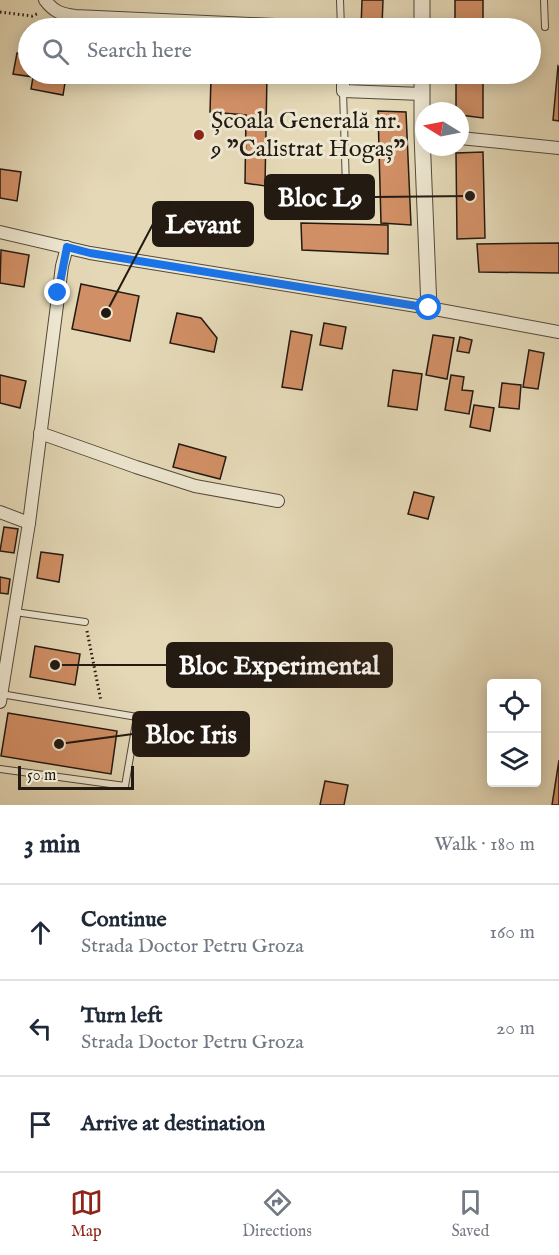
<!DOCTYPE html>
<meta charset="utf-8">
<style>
:root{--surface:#fff;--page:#f6f6f7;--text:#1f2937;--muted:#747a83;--line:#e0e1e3;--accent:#8f2418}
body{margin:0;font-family:"IM FELL English",serif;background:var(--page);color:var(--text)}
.controls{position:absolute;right:18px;bottom:18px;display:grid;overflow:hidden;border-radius:6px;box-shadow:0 3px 15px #0003}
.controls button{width:54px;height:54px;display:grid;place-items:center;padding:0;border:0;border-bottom:2px solid var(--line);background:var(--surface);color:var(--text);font:30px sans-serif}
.compass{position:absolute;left:415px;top:102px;width:54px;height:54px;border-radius:50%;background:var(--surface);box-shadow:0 3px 15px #0003;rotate:280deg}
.scale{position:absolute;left:18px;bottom:15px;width:116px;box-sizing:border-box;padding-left:6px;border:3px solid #231a12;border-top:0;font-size:16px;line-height:21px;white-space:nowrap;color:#231a12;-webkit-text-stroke:4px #ede6d0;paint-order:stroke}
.stop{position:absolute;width:18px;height:18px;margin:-14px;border:4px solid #1a73e8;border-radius:50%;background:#fff}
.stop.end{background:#1a73e8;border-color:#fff;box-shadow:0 2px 6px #0008}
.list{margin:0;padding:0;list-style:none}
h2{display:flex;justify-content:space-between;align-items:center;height:78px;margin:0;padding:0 24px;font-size:26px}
h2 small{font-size:20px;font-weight:400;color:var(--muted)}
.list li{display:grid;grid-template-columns:39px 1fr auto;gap:18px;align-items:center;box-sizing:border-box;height:96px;padding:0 24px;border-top:2px solid var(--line)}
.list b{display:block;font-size:22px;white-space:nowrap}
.list p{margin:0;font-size:20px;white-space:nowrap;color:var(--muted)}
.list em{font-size:20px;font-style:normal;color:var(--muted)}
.icon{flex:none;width:33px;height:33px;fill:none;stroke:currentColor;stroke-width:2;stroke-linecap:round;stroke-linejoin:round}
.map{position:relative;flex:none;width:559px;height:805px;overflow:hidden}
.search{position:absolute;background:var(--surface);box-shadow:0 3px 15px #0003;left:18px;right:18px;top:18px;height:66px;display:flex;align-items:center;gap:15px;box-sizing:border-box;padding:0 21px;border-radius:33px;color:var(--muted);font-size:22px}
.sheet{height:366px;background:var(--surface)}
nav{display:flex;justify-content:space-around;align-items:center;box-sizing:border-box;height:84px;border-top:2px solid var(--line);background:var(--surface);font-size:16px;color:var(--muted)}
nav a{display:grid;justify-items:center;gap:3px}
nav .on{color:var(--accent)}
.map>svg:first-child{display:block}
.building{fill:#d18f65;stroke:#231a12;stroke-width:1.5}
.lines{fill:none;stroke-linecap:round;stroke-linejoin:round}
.service-casing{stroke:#534a3b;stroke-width:8}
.minor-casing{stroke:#534a3b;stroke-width:14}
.tertiary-casing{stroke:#534a3b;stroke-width:17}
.path{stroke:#231a12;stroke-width:3;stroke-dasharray:1.5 3;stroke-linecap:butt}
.service{stroke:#ede6d0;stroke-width:6}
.minor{stroke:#ede6d0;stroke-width:12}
.tertiary{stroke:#ede6d0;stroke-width:15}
.route{stroke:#1a73e8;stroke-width:8}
.poi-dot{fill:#8f2418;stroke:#ede6d0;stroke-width:2}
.labels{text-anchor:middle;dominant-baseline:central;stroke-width:6;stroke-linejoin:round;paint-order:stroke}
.poi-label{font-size:24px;fill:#231a12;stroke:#ede6d0;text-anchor:start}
.leader{fill:none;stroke:#231a12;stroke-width:2}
.callout-dot{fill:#231a12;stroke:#ede6d0;stroke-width:2}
.callout{fill:#231a12;stroke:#231a12;stroke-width:2}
.callout-label{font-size:26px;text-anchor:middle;font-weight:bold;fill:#fff}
</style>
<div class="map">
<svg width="559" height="805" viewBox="0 0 559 805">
<rect width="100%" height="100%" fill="#e4d8b6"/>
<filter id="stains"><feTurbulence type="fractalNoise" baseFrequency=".00333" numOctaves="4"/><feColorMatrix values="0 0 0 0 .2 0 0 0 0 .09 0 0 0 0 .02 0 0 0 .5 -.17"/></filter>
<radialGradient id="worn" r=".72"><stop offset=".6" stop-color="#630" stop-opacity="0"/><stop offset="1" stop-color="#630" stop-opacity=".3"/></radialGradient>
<g class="building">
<polygon points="362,0 383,0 382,26 392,28 361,28"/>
<rect x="455" y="0" width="28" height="28"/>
<polygon points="17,53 28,55 28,74 86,74 85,80 66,77 63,95 31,89 33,77 13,74"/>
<polygon points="558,66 559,67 559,121 553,120"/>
<polygon points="244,74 267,74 265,186 245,183 246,115 210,112 211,78 244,81"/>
<polygon points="456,74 483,74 483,118 460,115 460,111 456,111"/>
<polygon points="378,111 406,112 411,225 381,223"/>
<polygon points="483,152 485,238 457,239 456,153"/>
<polygon points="0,169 21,172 17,201 0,198"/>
<polygon points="301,223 388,225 388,254 302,250"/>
<polygon points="559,243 559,273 479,272 477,244"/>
<polygon points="1,250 29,255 24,287 0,283"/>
<polygon points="81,284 139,296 130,341 72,329"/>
<polygon points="177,313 201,318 217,338 214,352 170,343"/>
<polygon points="324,323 346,327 342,349 320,345"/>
<polygon points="291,331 312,335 302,390 282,387"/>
<polygon points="433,335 454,338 447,379 426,375"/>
<polygon points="460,337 472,340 469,353 457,351"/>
<polygon points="529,350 544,353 538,389 523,387"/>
<polygon points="393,370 422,374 417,410 388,406"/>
<polygon points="0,375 26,381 20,408 0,403"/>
<polygon points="451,375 464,377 462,390 473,391 469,414 445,410"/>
<polygon points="502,383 521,385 519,409 499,407"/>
<polygon points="474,405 494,408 490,431 470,427"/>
<polygon points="179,444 226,457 220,479 173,467"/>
<polygon points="414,492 434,497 428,519 408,514"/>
<polygon points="4,527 18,529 14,553 0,551"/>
<polygon points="41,552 63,555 59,582 37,578"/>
<polygon points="0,577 10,579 8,594 0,593"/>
<polygon points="35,646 80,654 75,685 30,677"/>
<polygon points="8,713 117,731 111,774 1,756"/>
<polygon points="559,760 559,805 552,805"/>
<polygon points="325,781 348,785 344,805 320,805"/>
</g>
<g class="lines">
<g class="service-casing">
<g id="service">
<polyline points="340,0 341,28"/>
<polyline points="544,0 545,27"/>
<polyline points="343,91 346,188"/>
<polyline points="15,612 85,622"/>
<polyline points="0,769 125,786 137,717 1,694"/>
</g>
</g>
<g class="minor-casing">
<g id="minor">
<path d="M 45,0 C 54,12 61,14 75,16 L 341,28"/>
<polyline points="343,74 343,91 422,94"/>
<polyline points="460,138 559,148"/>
<polyline points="0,232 90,253 429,308 559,332"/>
<polyline points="40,433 136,467 195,486 278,501"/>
<polyline points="0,512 29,523"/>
<polyline points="0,702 29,523 62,266 67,247"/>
</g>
</g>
<g class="tertiary-casing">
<g id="tertiary">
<polyline points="422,0 422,28"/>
<polyline points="422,74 422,135 429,308"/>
</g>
</g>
<g class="path">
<polyline points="0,12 32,16 39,13"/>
<polyline points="87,631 101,701"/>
</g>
<use href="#service" class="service"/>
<use href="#minor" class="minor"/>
<use href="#tertiary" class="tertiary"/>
</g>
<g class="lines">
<polyline class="route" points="58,293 67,247 90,253 429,308"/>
</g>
<circle class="poi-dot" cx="199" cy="135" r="6"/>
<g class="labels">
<g class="poi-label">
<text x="211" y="121">Școala Generală nr.<tspan x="211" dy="28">9 "Calistrat Hogaș"</tspan></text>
</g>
</g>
<path class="leader" d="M470 196L374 197M106 313L153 224M55 665L167 665M59 744L133 734"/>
<g class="callout-dot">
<circle cx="470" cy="196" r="6"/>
<circle cx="106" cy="313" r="6"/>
<circle cx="55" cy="665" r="6"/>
<circle cx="59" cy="744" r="6"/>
</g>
<g class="callout">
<rect x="265" y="175" width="109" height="44" rx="6"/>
<rect x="153" y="202" width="100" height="44" rx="6"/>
<rect x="167" y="643" width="225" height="44" rx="6"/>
<rect x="133" y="712" width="116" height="44" rx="6"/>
</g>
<g class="callout-label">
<text x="320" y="206">Bloc L9</text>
<text x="203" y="233">Levant</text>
<text x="279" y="674">Bloc Experimental</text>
<text x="191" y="743">Bloc Iris</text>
</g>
<rect width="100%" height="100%" filter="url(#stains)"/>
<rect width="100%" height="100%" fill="url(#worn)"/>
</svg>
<div class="controls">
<button><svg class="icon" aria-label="locate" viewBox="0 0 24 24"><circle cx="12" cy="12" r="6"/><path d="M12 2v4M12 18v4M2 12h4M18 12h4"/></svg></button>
<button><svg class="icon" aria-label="layers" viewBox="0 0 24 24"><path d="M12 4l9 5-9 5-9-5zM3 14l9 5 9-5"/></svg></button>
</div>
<svg class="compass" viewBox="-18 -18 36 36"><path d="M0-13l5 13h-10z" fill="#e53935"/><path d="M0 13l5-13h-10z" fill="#747a83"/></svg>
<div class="scale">50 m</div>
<div class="stop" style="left:429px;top:308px"></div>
<div class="stop end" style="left:58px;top:293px"></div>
<div class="search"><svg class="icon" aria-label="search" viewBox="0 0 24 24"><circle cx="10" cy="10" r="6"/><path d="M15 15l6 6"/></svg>Search here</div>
</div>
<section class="sheet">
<h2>3 min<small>Walk · 180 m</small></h2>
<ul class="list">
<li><svg class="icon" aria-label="ahead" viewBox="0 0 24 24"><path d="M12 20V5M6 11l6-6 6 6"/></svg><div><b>Continue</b><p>Strada Doctor Petru Groza</p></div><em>160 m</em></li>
<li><svg class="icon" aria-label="left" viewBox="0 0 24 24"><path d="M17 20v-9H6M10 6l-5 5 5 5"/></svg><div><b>Turn left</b><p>Strada Doctor Petru Groza</p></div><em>20 m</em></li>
<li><svg class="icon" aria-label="arrive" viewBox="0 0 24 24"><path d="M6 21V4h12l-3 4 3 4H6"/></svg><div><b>Arrive at destination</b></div></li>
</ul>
</section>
<nav>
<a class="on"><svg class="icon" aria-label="map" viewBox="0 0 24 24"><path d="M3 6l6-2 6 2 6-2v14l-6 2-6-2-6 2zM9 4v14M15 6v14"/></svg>Map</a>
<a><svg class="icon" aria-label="directions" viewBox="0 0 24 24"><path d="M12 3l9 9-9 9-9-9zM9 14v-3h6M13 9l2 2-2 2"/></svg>Directions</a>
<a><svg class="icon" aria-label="saved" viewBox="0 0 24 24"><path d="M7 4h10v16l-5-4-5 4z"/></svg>Saved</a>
</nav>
